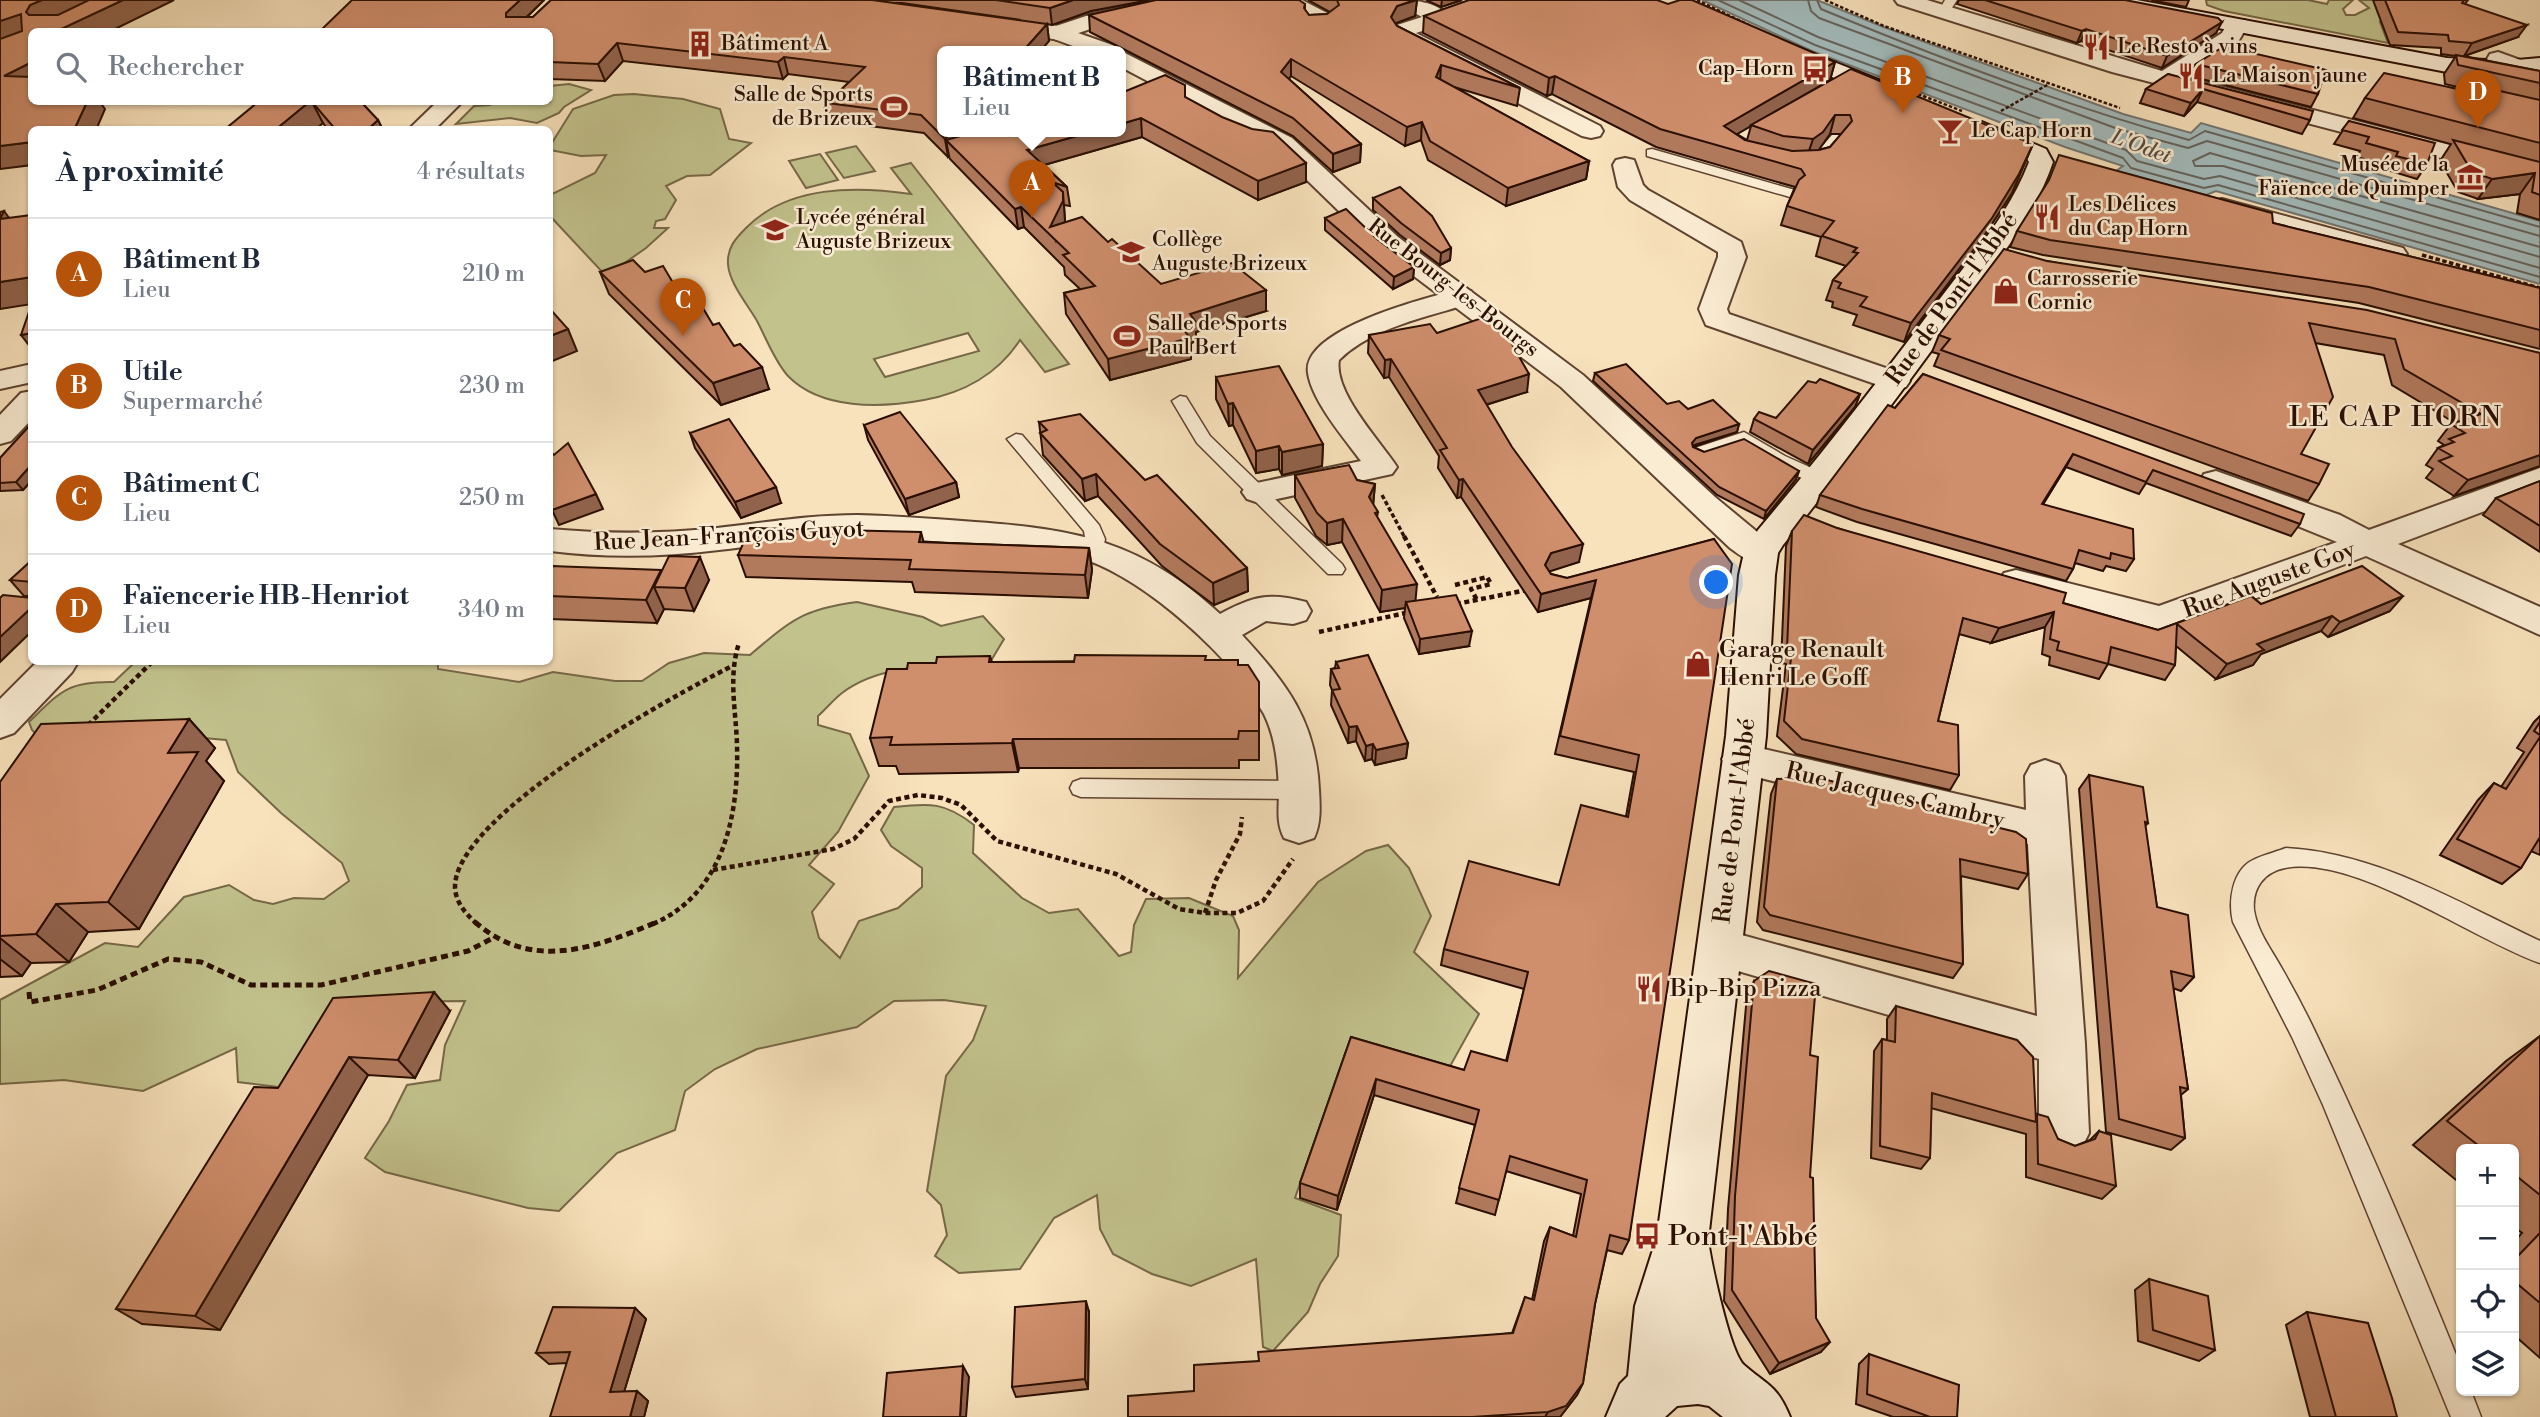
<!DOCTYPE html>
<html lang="fr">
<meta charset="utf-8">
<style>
:root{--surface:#fff;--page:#f2f2f3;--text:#1f2937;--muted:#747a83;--line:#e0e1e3;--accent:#b45309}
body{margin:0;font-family:"Libre Bodoni",serif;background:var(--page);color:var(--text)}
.controls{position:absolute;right:21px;bottom:21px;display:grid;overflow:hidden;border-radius:10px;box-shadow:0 2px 5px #0004}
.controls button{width:63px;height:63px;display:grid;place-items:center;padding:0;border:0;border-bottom:2px solid var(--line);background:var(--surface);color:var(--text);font:35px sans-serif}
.you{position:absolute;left:1717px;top:583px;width:24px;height:24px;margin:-18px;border:5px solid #fff;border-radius:50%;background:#1a73e8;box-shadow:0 0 0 10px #1a73e833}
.badge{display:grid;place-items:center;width:46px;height:46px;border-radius:50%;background:var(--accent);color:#fff;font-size:23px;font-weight:700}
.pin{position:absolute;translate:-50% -58px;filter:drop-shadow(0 2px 4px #0008)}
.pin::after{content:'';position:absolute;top:37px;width:24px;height:21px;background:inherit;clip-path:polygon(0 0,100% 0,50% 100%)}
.popup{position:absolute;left:937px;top:46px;width:189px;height:91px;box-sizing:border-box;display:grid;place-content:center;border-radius:10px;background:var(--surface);filter:drop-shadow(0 2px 5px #0005);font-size:23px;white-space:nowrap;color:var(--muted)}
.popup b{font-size:26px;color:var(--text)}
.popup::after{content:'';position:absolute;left:50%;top:100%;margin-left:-14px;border:14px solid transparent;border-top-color:var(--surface)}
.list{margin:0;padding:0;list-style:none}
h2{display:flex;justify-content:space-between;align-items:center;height:91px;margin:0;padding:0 28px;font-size:30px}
h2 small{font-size:23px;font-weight:400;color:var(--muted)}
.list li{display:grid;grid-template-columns:46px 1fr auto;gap:21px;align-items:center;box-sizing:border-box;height:112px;padding:0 28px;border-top:2px solid var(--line)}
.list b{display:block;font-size:26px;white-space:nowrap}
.list p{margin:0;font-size:23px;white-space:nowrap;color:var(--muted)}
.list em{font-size:23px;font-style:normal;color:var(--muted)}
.icon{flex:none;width:38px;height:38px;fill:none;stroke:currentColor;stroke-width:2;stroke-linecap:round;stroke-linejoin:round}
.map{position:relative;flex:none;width:2540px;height:1417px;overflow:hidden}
.search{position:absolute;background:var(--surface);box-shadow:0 2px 5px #0004;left:28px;top:28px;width:525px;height:77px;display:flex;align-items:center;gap:18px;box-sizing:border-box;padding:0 24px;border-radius:10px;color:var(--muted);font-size:26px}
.panel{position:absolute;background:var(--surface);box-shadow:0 2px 5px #0004;left:28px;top:126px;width:525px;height:539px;border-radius:10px}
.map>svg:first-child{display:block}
.green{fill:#c2c28d;stroke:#766847;stroke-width:2;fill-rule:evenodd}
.water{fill:#a3bbbc;stroke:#737671;stroke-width:2}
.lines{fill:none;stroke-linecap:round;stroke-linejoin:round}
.shore{stroke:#66645e;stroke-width:2}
.service-casing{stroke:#5e4330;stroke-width:3}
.minor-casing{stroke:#5e4330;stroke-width:4}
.tertiary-casing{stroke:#5e4330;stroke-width:4}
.secondary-casing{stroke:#2a0e01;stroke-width:4}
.path-far3{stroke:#2a0e01;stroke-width:2.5;stroke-dasharray:3.5 2;stroke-linecap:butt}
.path-far2{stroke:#2a0e01;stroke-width:3.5;stroke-dasharray:4.5 2.5;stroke-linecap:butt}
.path-far1{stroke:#2a0e01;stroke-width:4.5;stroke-dasharray:5 3.5;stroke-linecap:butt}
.path{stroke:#2a0e01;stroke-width:5;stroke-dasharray:7 4.5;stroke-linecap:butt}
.service{fill:#faecd3;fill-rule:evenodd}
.minor{fill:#faecd3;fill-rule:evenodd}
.tertiary{fill:#faecd3;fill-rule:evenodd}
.secondary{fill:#faecd3;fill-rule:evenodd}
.wall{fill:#b27a5d;stroke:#2a0e01;stroke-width:2;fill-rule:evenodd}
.shaded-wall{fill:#91634c;stroke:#2a0e01;stroke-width:2}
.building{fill:#cf8e6c;stroke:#2a0e01;stroke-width:2}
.labels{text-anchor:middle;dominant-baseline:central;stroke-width:5;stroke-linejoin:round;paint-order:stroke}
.far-poi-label{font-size:21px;fill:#2a0e01;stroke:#faecd3;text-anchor:start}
.far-water-label{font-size:21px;font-style:italic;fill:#544b42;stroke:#faecd3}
.far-street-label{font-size:21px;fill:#2a0e01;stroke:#faecd3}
.street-label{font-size:24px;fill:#2a0e01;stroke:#faecd3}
.poi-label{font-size:24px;fill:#2a0e01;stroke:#faecd3;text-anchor:start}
.quarter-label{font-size:28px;letter-spacing:2px;fill:#2a0e01;stroke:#faecd3}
.near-poi-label{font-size:28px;fill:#2a0e01;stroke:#faecd3;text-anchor:start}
</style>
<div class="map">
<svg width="2540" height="1417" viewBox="0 0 2540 1417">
<rect width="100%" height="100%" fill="#f8e2bc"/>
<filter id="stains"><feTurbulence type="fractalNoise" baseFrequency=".00286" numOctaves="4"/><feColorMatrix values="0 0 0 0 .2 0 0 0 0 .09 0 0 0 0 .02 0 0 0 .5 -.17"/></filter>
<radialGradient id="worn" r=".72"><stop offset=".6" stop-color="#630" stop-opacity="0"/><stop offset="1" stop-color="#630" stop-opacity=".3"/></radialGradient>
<g class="green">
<polygon points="2206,0 2308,0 2327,4 2329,0 2353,0 2343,9 2346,15 2355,15 2369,8 2359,0 2423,0 2409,20 2380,22 2388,43 2224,11 2207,5"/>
<polygon points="569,84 591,90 564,107 559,113 537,123 510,118 456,124 474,106 490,105 495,102 550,102 550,86"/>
<polygon points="634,94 683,99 720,109 729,139 751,143 710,175 687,176 666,186 676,200 665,219 656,221 654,228 668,228 646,248 606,276 550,216 550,195 595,173 606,155 581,156 550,150 550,146 573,109 614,95"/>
<polygon points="856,146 875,171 844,178 826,153"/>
<polygon points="820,154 838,180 806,188 789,161"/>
<path d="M 911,163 L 1069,364 L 1045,372 L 1020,340 C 998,374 963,393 924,400 C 881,408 821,410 788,376 C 775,362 766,338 757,321 C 748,305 729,283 728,264 C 727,248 735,239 746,228 C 788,185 856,186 911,194 L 891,168 ZM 968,333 L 979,351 L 885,377 L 874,359 Z"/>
<path d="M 857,602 L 923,617 L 941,626 L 983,616 L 1004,639 L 989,664 C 940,667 883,662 842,693 C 833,700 826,709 818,716 L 818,725 L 850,734 L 869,776 L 838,832 L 809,865 L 834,884 L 812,912 L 819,938 L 840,958 L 859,921 L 898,908 L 922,887 L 922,868 L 891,846 L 881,830 L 894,807 C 930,803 945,802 974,825 L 973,853 L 1022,898 L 1049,913 L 1078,909 L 1119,956 L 1131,952 L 1134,925 L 1146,899 L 1189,898 L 1233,916 L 1239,930 L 1238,978 L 1318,882 L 1366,851 L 1388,845 L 1409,868 L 1431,916 L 1414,952 L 1479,1014 L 1448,1070 L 1346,1051 L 1295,1198 L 1341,1215 L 1338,1256 L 1320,1284 L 1308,1312 L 1273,1351 L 1263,1347 L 1256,1259 L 1191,1286 L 1152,1274 L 1113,1254 L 1100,1229 L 1097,1195 L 1054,1218 L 1020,1269 L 959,1273 L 935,1256 L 947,1235 L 941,1205 L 927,1191 L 946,1076 L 973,1040 L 986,1006 L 944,1000 L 894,1001 L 857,1027 L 757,1049 L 715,1069 L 685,1091 L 675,1130 L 617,1153 L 559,1211 L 528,1208 L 385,1172 L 365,1158 L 389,1121 L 407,1085 L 440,1080 L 445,1045 L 465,1001 L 341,1002 L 286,1088 L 238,1082 L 236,1048 L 143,1091 L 64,1080 L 0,1084 L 0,1000 L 105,943 L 138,947 L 184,897 L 229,885 L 254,900 L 273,904 L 294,898 L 324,899 L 349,881 L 342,863 L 281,813 L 238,772 L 226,740 L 169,735 L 42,740 L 32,730 L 29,722 C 61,691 68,681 114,682 L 135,662 L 438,662 L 438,669 L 519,682 L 553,672 L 615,681 L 642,681 L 669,663 L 704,653 L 750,655 C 791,620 803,609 857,602 Z"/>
</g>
<polygon class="water" points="1702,0 1817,0 1881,26 2123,114 2191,133 2201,123 2540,221 2540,284 2216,191 2206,195 2116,171 2123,166 2065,147 1812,51"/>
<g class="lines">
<g class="shore">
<polyline points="1718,0 1815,45 2123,158 2131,168 2204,188 2218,185 2540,277"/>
<polyline points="1739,0 1818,37 2126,150 2137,161 2204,179 2220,176 2540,268"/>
<polyline points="1808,0 1811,11 1819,18 2118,129 2188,148 2207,141 2540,236"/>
<path d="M 1817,0 L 1821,9 C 1941,59 2064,105 2189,140 L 2205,131 L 2540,227"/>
<polyline points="2540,247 2210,153 2193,161 2195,166 2223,166 2540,257"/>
</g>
<g class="service-casing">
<g id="service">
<polygon points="1945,0 1957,0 1948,14 1944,15 1938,12"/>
<path d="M 1837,134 L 1844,138 C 1834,151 1822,170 1803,167 L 1803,161 L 1813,157 L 1832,135 Z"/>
<polygon points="1652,149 1795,190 1797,193 1790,197 1647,156 1647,150"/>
<polygon points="1180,396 1186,397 1210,436 1342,564 1345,569 1342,574 1328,574 1197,443 1172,401"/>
<path d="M 1744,432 L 1785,456 L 1825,474 L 1828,478 L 1825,482 C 1805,487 1760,455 1742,444 L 1701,457 L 1692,452 L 1695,448 Z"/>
<polygon points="1016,434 1022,435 1099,525 1105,539 1102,555 1088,555 1084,531 1007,439"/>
<polygon points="1081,779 1300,781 1308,784 1311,790 1308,796 1300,799 1081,797 1073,794 1070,788 1073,782"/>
<path d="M 2286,848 C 2378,853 2459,903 2540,941 L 2540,963 C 2474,940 2354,854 2285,868 C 2264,872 2252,888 2254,910 C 2257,931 2271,949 2281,967 C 2295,991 2308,1016 2320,1042 C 2371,1149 2417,1258 2461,1367 L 2461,1391 L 2471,1391 L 2481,1417 L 2451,1417 L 2323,1105 L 2292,1037 L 2233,922 C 2228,902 2232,870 2253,860 C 2263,855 2276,852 2286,848 Z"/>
</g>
</g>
<g class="minor-casing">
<g id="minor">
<polygon points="1164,0 1206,0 1203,4 1105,24 1058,40 1050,38 1047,33 1050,28 1092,14"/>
<polygon points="1277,0 1302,0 1333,16 1336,21 1325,29 1309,29 1306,24 1309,21"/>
<path d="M 1395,0 C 1414,0 1437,1 1451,18 L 1448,23 L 1416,33 L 1600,126 L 1603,131 L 1600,136 L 1591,138 L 1582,136 L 1397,41 L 1392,33 L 1397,25 L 1422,17 L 1398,4 Z"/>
<polygon points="1895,0 1927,0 2162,71 2222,33 2229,20 2245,20 2248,25 2238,42 2184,77 2540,168 2540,184 2112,72 1898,4"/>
<polygon points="2498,52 2540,67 2540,82 2490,64 2487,59 2490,54"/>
<polygon points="1625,158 1634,160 1643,185 1648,190 1741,242 1746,257 1727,309 1729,314 1906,375 1910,381 1906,387 1895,390 1884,387 1706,325 1699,309 1718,257 1718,252 1630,200 1618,187 1613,165 1616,160"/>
<polygon points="2222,199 2403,248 2407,254 2403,260 2393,262 2213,213 2209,207 2213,201"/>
<path d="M 1461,289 L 1471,291 L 1475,297 L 1471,303 C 1428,317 1372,327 1339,360 C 1333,392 1380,441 1397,467 L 1392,474 L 1259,503 L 1247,499 L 1242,492 L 1247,485 L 1361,461 C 1344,438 1312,401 1308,373 C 1301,329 1429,297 1461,289 Z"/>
<polygon points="32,364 32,382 0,389 0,371"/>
<polygon points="32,391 32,419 11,441 0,444 0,415 21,393"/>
<polygon points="2540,468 2540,490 2398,544 2540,607 2540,635 2366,556 2186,625 2159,632 2144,630 2004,591 1998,582 2004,573 2016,570 2159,606 2337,542 2204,488 2200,481 2204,474 2216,471 2340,515 2369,530"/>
<path d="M 857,515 C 896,516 936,519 975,522 C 1077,529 1143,542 1220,614 C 1253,596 1269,592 1306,602 L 1311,611 L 1306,620 L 1293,624 L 1266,621 L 1242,635 C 1287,684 1316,721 1319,790 C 1320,807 1321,823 1314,838 L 1299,843 L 1284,838 C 1276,822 1279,808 1279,792 C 1278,765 1276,738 1264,714 C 1232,657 1148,582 1087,560 C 1051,547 1010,547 972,544 C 917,540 862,535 808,539 C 778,541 748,547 719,550 C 663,557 605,558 550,551 L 550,529 C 606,534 661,534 717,528 C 764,523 809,515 857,515 Z"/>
<polygon points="1742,744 2026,810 2025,776 2031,765 2045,760 2059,765 2065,776 2085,1044 2089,1133 2081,1149 2064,1156 2047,1149 2039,1133 2039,1059 1704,961 1698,948 1704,935 1720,929 2037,1016 2028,844 1728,770 1722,759 1728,748"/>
</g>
</g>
<g class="tertiary-casing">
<g id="tertiary">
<path d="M 997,18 L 1058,26 L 1118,47 L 1121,51 L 1292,138 L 1398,237 L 1583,375 L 1715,497 L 1773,545 L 1778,553 L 1773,561 C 1754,566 1745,559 1730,548 L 1561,387 L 1378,249 L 1274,148 L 1121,67 L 1121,52 L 1089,52 L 1054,39 L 989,29 L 986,24 L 989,19 Z"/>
<polygon points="437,102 462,102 434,130 408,130"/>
<polygon points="37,662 78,662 72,672 14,733 0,738 0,699"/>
</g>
</g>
<g class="secondary-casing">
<g id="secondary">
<polygon points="2094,0 2137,0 2447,58 2505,61 2540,58 2540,72 2505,75 2447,72 2104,6 2097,4"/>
<polygon points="1784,42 1899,88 1903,93 1899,98 1883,98 1776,54 1773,49 1776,44"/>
<path d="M 1982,122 L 2046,149 L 2053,162 C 2035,216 1997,261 1964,306 C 1905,387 1846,467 1783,545 L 1778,553 L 1775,575 L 1766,736 L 1708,1240 C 1711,1262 1730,1353 1744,1365 C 1768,1386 1777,1385 1790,1417 L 1723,1417 L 1709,1406 L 1698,1404 L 1677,1406 L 1665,1417 L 1606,1417 L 1620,1384 L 1628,1376 L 1635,1306 L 1657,1237 L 1726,736 L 1739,575 L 1744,553 L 1758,530 C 1821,455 1881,378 1939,300 C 1972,256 2009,214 2029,162 L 2027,159 L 1973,134 L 1970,129 L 1973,124 Z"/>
</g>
</g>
<g class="path-far3">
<polyline points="1697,0 1751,26"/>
<polyline points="1825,0 1884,26 2120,108"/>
<polyline points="1918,94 1962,111"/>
<polyline points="2001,111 2049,84"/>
</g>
<g class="path-far2">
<polyline points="2422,255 2540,288"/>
<polyline points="1382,495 1405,538"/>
</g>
<g class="path-far1">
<polyline points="1404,536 1437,597"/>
<polyline points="1455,585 1487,577 1491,584 1471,589 1477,600"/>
<polyline points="1456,604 1527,590"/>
<polyline points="1319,632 1410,612"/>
<polyline points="88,725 152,662"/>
<polyline points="713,870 833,849 854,839 889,801 918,795 942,798 961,805 997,841 1116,874 1179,909 1205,913 1237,913 1263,901 1293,859"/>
<polyline points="1205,913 1216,880 1240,834 1242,817"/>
<path d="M 477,924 C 466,914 456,903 455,888 C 453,816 673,696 732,666"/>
<path d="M 653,924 C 724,893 739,815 737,745 C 736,710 728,677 739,643"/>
</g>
<g class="path">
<path d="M 475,922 C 532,972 595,948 657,922"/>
<polyline points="29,992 30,1002 97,990 168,959 201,962 251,985 321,985 468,951 493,938"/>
</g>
<use href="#service" class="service"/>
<use href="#minor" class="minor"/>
<use href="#tertiary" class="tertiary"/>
<use href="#secondary" class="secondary"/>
</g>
<g class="wall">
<path d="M 352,0 L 544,0 L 527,17 L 533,17 L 551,0 L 1150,0 L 1091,11 L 1052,25 L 1047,24 L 1049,41 L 943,132 L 970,132 L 968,134 L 1121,132 L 1121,93 L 1185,97 L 1306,182 L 1258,200 L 1142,137 L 1044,165 L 1067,187 L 1070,206 L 1064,205 L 1065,221 L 1064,223 L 1108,242 L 1161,284 L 1266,311 L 1196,332 L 1196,341 L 1191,343 L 1191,359 L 1110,380 L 1066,314 L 1064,293 L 1080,289 L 1065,275 L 1064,267 L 1024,227 L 1018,229 L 950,159 L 949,156 L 948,157 L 924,133 L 831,121 L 827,103 L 849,82 L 788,74 L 783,79 L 623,61 L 605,81 L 550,79 L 550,32 ZM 891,3 L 902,3 L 1021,20 Z"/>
<polygon points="1308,0 1417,0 1415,16 1396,23 1395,24 1397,26 1520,88 1517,106 1454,87 1589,161 1586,179 1506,206 1428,160 1421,140 1405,146 1291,76 1289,79 1361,144 1360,162 1333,172 1293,136 1090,32 1089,15 1305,4 1305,10 1309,15 1327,14 1330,12"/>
<polygon points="1426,0 1462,0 1441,7"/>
<polygon points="1959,0 2125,0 2216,33 2162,68 2081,41 2077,43 1957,4"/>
<polygon points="2151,0 2189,0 2186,7"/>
<polygon points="2373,0 2468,0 2465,4 2518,37 2464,56 2540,71 2540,220 2517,213 2520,194 2478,199 2458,192 2440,161 2451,144 2353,118 2365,98 2456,89 2457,87 2445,84 2444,74 2456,56 2441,54 2441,48 2390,45"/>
<path d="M 1668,4 L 1835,62 L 1830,80 L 1787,105 L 2033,144 L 2012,193 L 1984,236 L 1904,342 L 1853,325 L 1857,315 L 1832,307 L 1833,302 L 1826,300 L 1833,280 L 1846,266 L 1816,256 L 1821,237 L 1781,225 L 1787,206 L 1795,187 L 1656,147 L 1552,94 L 1547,96 L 1423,33 L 1424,16 ZM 1751,126 L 1747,140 L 1737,134 ZM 1830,134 L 1842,134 L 1830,147 L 1818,150 Z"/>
<polygon points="2226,47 2318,94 2311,107 2190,76 2196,64"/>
<polygon points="2168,74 2310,120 2302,134 2197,102 2184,116 2140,103 2146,89"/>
<polygon points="258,102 361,102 378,120 383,130 328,130 323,123"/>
<polygon points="2349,121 2427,164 2417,179 2387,170 2389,166 2357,157 2360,151 2334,144"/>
<polygon points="1373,198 1451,248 1450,260 1440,265 1400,235 1373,210"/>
<polygon points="1325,218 1377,239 1414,267 1413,279 1393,289 1325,230"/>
<polygon points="2273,223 2540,288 2540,349 2359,303 2043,255 2010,247 2017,231"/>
<polygon points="2047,261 2540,353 2540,466 2454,496 2426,478 2433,469 2426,465 2438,448 2444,445 2438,441 2451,424 2455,423 2392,385 2384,355 2315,343 2301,454 2319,484 2308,501 1934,366 1939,354 1932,352 1939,335"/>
<polygon points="600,272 675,286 734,346 769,389 721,405 609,294"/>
<polygon points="1437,333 1527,392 1486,405 1579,562 1549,571 1551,574 1567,578 1714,539 1629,1240 1622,1254 1607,1250 1595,1304 1583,1383 1577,1395 1560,1417 1128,1417 1194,1391 1258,1361 1512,1333 1525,1297 1532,1300 1544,1241 1550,1227 1573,1236 1581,1194 1506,1171 1495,1215 1456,1203 1475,1125 1374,1095 1337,1210 1300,1198 1300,1183 1351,1037 1464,1070 1506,1061 1524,989 1441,965 1444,949 1559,885 1626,816 1634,772 1555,754 1591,598 1538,612 1461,497 1457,498 1438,468 1439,456 1389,377 1384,378 1368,353 1369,335"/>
<polygon points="1595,373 1667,404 1688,409 1739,424 1737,432 1693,447 1704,452 1799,471 1796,479 1764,519 1717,495 1593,381"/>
<polygon points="1923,374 2300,524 2291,536 2146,483 2139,494 2066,467 2043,504 2134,559 2126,571 2106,566 2103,571 2075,563 2073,569 2066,581 1857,522 1816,507 1820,495 1895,408"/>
<polygon points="1216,377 1323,444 1322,466 1282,475 1279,469 1256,473 1233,425 1229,426 1216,399"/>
<polygon points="1816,383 1860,394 1855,407 1808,464 1750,432 1754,419 1776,418"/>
<polygon points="1039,422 1145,480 1247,568 1248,591 1214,605 1162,566 1098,496 1085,501 1043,455"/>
<polygon points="32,423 32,480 23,490 0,491 0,458"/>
<polygon points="864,425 956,482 959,497 909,515 868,440"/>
<polygon points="690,433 781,503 741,518 695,448"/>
<polygon points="1295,475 1357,480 1375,484 1373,505 1378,512 1377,517 1415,601 1469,646 1419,654 1404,618 1405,608 1380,612 1342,542 1327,545 1316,536 1295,498"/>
<polygon points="2540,481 2540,552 2483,515 2496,498"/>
<polygon points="1837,528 2063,603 2158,630 2251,596 2261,604 2390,611 2328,637 2321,631 2261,654 2253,665 2216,679 2176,646 2175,665 2165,680 2108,664 2099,679 2049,665 2050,657 2042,654 2045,627 1991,643 1959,634 1938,721 1959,775 1950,790 1796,754 1777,736 1786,664 1781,663 1786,546 1792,531"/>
<polygon points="924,542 1089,548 1092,570 1088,598 915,592 912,582 746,577 738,555"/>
<polygon points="32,560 32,596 24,596 10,580"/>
<polygon points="550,566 709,580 694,611 664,609 657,623 550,619"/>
<polygon points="990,656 992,662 1206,660 1238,665 1259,682 1259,760 1239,760 1239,768 1019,768 1018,772 899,774 896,766 879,766 870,738 907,669"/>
<polygon points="1336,662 1408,743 1406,758 1375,765 1372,759 1365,761 1356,741 1348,743 1331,705 1332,690 1330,685 1331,669 1335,668"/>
<polygon points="2540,716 2540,855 2531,851 2521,868 2502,884 2440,855 2478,800 2494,783 2501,787 2524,752 2517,748 2534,722"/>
<polygon points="189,719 215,748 206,761 224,781 139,929 88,932 69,962 31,963 22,976 0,977 0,782"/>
<polygon points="2089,775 2148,823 2145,826 2157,907 2194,977 2181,991 2173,988 2188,1089 2181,1095 2185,1138 2171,1150 2106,1132 2079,789"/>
<polygon points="1777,779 2028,874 2018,889 1961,876 1963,964 1953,978 1763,930 1757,922 1771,794"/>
<polygon points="1754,981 1810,1055 1810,1177 1816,1318 1821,1352 1770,1374 1724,1301 1728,1209 1747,995"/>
<polygon points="1896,1006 2036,1115 2037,1114 2058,1139 2075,1146 2090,1140 2099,1131 2116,1186 2102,1199 2026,1177 2026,1134 1931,1108 1930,1158 1921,1169 1871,1158 1874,1051 1882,1039 1887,1040 1887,1019"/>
<polygon points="450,1011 415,1078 368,1075 220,1330 142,1324 116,1309 278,1088"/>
<polygon points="2540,1036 2540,1358 2514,1335 2514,1242 2522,1233 2514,1227 2514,1149 2461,1149 2461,1184 2413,1145 2506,1061"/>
<polygon points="2149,1279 2215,1350 2199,1361 2138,1341 2135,1290"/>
<polygon points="635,1308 646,1319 624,1392 637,1391 648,1401 644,1417 567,1363 549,1364 536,1353"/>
<polygon points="1089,1312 1088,1389 1016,1397 1012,1387"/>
<polygon points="2307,1312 2397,1417 2310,1417 2286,1325"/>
<polygon points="1869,1354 1957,1417 1893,1417 1856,1404 1859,1364"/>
</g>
<g class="shaded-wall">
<polygon points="42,0 94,0 39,31 26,12 30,5"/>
<polygon points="123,0 174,0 109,32 63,32 61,29"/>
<polygon points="520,0 544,0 513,30 506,17 506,13"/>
<polygon points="1073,0 1150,0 1091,11 1052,25 1050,8"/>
<polygon points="1417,0 1415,16 1396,23 1390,34 1391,17 1397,6"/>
<polygon points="1442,0 1462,0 1441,7"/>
<polygon points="21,14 33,32 0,45 0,21"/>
<polygon points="2222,22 2216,33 2162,68 2167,56"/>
<polygon points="1047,24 1049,41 1040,52 1022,52"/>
<polygon points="2527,25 2518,37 2464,56 2472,43"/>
<polygon points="2086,29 2081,41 2077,43 2082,31"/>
<polygon points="617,43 623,61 605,81 598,64"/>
<polygon points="784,57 788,74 783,79 778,62"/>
<polygon points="1291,59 1291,76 1281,89 1281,72"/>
<polygon points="32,62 32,89 4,76"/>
<polygon points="1835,62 1830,80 1720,144 1724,126"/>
<polygon points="1441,65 1440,82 1436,77"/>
<polygon points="1555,76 1552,94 1547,96 1549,78"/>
<polygon points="2203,89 2197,102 2184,116 2191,103"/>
<polygon points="87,102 100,102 105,109 96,130 74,130"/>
<polygon points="309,102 312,102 323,123 315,130 275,130"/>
<polygon points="1835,115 1830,134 1818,151 1807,157 1813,139"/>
<polygon points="1141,118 1142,137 1030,169 1027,150 1091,132 1121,132 1121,124"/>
<polygon points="378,120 383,130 367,130"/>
<polygon points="1422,122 1421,140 1405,146 1407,127"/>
<polygon points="951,132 970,132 955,149 946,140 949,156 948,157 945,139"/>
<polygon points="32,142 32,165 0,169 0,146"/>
<polygon points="1361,144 1360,162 1333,172 1333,154"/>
<polygon points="2033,144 2012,193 1984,236 1904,342 1911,323"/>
<polygon points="1589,161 1586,179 1506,206 1508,188"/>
<polygon points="1306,163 1306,182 1258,200 1258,181"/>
<polygon points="2535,173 2520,194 2478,199 2492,179"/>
<polygon points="1063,192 1065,221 1056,241 1050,227"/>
<polygon points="1021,207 1024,227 1018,229 1015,209"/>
<polygon points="4,211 22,235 0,218"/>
<polygon points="1451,248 1450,260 1440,265 1441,253"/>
<polygon points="1414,267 1413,279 1393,289 1394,277"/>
<polygon points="32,277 32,304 0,309 0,282"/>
<polygon points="1266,290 1266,311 1196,332 1196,341 1191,343 1191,359 1110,380 1108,359 1180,325 1190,314"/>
<polygon points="568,329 577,351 550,362 550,336"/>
<polygon points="32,333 32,349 21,335"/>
<polygon points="1391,359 1389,377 1384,378 1385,360"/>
<polygon points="762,367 769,389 721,405 713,383"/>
<polygon points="1529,374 1527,392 1475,408 1478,390"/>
<polygon points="1860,394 1855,407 1808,464 1813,450"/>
<polygon points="1233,403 1233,425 1229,426 1228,404"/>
<polygon points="1739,424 1737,432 1694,445 1690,450 1692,443 1696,438"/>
<polygon points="1323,444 1322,466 1282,475 1282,452"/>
<polygon points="1279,446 1279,469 1256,473 1256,451"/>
<polygon points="2073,454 2066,467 2036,516 2042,504"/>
<polygon points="2540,455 2540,466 2454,496 2468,480"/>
<polygon points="32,464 32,480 23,490 16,482"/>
<polygon points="1799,471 1796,479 1764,519 1766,511"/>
<polygon points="1096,474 1098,496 1085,501 1082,479"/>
<polygon points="1463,479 1461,497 1457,498 1459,480"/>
<polygon points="956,482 959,497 909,515 905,499"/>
<polygon points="1375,484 1373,507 1369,497"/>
<polygon points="776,487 781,503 741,518 735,502"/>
<polygon points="596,494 603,509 559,525 552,510"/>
<polygon points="1343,519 1342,542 1327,545 1327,523"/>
<polygon points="921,532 927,555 919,542"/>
<polygon points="1583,544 1579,562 1548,572 1545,565 1551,553"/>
<polygon points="1089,548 1092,570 1088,598 1085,575"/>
<polygon points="700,557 709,580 694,611 685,588"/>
<polygon points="1247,568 1248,591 1214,605 1213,583"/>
<polygon points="661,570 654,587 664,609 657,623 646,600"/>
<polygon points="1596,580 1591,598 1538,612 1541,594"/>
<polygon points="1417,584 1415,606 1406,602 1405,608 1380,612 1382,590"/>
<polygon points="2403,596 2390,611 2328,637 2340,622"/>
<polygon points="32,607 32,631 0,662 0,637"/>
<polygon points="2054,612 2045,627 1991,643 1999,628"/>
<polygon points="2332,616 2321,631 2261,654 2253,665 2216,679 2227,664 2257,644"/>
<polygon points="1472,631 1469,646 1419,654 1420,639"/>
<polygon points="189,719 215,748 206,761 224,781 139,929 108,902 168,753"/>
<polygon points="1357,726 1356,741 1348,743 1349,727"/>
<polygon points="1013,739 1019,768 1018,772 1012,743"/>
<polygon points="1408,743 1406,758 1375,765 1376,750"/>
<polygon points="1373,744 1372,759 1365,761 1366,746"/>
<polygon points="56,904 88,932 69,962 36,934"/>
<polygon points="0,938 31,963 22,976 0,959"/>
<polygon points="434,992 450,1011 415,1078 398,1060"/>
<polygon points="349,1057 368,1075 220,1330 195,1316"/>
<polygon points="1376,1079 1374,1095 1337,1210 1338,1196"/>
<polygon points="1086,1301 1089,1312 1088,1389 1085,1379"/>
<polygon points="635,1308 646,1319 621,1402 610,1392"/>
<polygon points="1830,1342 1821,1352 1770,1374 1779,1363"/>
<polygon points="963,1366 969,1377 966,1417 960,1417"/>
<polygon points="1583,1383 1577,1395 1560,1417 1545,1417 1548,1412"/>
<polygon points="637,1391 648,1401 644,1417 630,1417"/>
</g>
<g class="building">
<polygon points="0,0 42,0 30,5 26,12 29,15 58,15 89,0 123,0 61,29 78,32 32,32 32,62 4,76 32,77 32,102 87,102 74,130 32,130 32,142 0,146 0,39 22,31 21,14 0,21"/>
<polygon points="352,0 520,0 506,13 506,17 533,17 551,0 872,0 1047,24 1022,52 943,52 943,132 951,132 945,139 921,115 827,103 865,67 784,57 778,62 617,43 598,64 550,62 550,32 319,32"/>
<polygon points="996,0 1073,0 1050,8"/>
<polygon points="1156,0 1299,0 1305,4 1304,8 1309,15 1327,14 1339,5 1337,0 1415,0 1397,6 1391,17 1397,26 1520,88 1441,65 1436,77 1589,161 1508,188 1430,141 1422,122 1407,127 1291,59 1281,72 1361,144 1333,154 1293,118 1089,15"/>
<polygon points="1469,0 1657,0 1668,4 1680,0 1692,0 1835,62 1724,126 1745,140 1792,151 1819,150 1830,147 1852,121 1850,115 1835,115 1823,132 1813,139 1783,136 1751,125 1851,69 2033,144 2019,174 1992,218 1911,323 1860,306 1867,297 1838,288 1841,283 1833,280 1858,253 1853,252 1857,248 1822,236 1834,221 1787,206 1799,180 1805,175 1801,169 1660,129 1555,76 1549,78 1424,16"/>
<polygon points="1985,0 2125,0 2218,18 2222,22 2167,56 2086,29 2082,31"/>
<polygon points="2385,0 2464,0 2462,3 2527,25 2472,43 2449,41 2448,35 2398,32"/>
<polygon points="2226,45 2226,47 2326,70 2318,94 2196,64"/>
<polygon points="2456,55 2540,71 2540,83 2458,65"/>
<polygon points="2384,73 2462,90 2460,82 2540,100 2540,143 2365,98"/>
<polygon points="2168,74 2313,111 2310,120 2203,89 2191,103 2146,89"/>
<polygon points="1165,75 1185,85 1185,97 1222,117 1252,129 1273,132 1306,163 1258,181 1141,118 1121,124 1121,93"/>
<polygon points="258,102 309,102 275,130 224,130"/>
<polygon points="312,102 361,102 378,120 367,130 336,130"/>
<polygon points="2349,121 2435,143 2427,164 2396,156 2398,152 2366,143 2369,137 2342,130"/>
<polygon points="975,132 1091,132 1027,150 1067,187 1052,182 1063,192 1063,201 1050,227 1082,217 1108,242 1112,239 1161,284 1232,263 1266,290 1190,314 1195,321 1180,325 1190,338 1108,359 1064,293 1095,286 1063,255 1069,253 1021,207 1015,209 946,140"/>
<polygon points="2453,140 2540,162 2540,195 2532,192 2535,173 2492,179 2472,172"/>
<polygon points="2059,155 2272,213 2273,223 2540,288 2540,330 2369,287 2050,240 2017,231 2049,180"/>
<polygon points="1400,187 1432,216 1451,248 1441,253 1401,223 1373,198"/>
<polygon points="1346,209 1377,239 1414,267 1394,277 1325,218"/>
<polygon points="4,211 0,219 32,215 32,277 0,282 0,212"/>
<polygon points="2004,249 2047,261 2367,310 2540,353 2540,455 2468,480 2439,461 2452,456 2438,448 2454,442 2449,439 2465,433 2451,424 2481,414 2404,369 2395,339 2309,323 2333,397 2301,454 2329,464 2319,484 1941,350 1950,339 1939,335"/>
<polygon points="633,260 645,272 663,266 675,286 681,284 694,305 700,303 713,325 719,323 734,346 740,344 762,367 713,383 600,272"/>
<polygon points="32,303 32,333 21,335"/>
<polygon points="550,309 568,329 550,336"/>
<polygon points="1488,316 1501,325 1529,374 1478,390 1512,447 1583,544 1551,553 1545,565 1551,574 1567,578 1714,539 1732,564 1629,1240 1610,1235 1595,1304 1583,1383 1566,1406 1548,1412 1472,1417 1128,1417 1128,1396 1194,1391 1194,1365 1259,1361 1258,1352 1513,1333 1525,1297 1534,1300 1550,1227 1576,1237 1587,1180 1510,1156 1499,1200 1459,1188 1479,1110 1376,1079 1338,1196 1300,1183 1351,1037 1464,1070 1471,1051 1507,1061 1528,972 1444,949 1469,861 1559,885 1581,805 1628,817 1639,755 1560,736 1596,580 1541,594 1463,479 1459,480 1440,450 1447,448 1391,359 1385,360 1369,335 1430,324 1437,333"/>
<polygon points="1626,364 1667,404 1679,401 1688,409 1713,400 1739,424 1696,438 1692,443 1693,447 1704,452 1744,439 1799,471 1766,511 1719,487 1595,373"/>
<polygon points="1279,366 1323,444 1282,452 1279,446 1256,451 1233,403 1228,404 1216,377"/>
<polygon points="1923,374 2304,514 2300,524 2153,470 2146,482 2073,454 2042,504 2133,529 2134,559 2111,553 2110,559 2079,550 2073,569 1862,509 1820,495 1888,405 1895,408"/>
<polygon points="1820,379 1860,394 1813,450 1754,419 1759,412 1776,418 1808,381 1816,383"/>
<polygon points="900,412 956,482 905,499 864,425"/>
<polygon points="1080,414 1145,480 1157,475 1247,568 1213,583 1160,544 1096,474 1082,479 1040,433 1047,430 1039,422"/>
<polygon points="729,419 776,487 735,502 690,433"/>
<polygon points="32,423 32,464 16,482 0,483 0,458"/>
<polygon points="568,443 596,494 552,510 550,505 550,451 554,455"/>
<polygon points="1349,465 1357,480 1375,484 1369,497 1378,512 1375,513 1417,584 1382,590 1343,519 1327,523 1317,513 1295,475"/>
<polygon points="2540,481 2540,526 2496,498"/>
<polygon points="1804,515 1837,528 2066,593 2063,603 2158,630 2251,596 2261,604 2362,566 2403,596 2340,622 2332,616 2257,644 2264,650 2227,664 2177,624 2175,665 2111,647 2108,664 2057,650 2059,642 2050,639 2054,612 1999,628 1963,618 1938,721 1958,725 1959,775 1802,739 1784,721 1792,649 1787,649 1792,531"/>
<polygon points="750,528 921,532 919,542 1089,548 1085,575 909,569 911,560 738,555"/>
<polygon points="669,556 700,557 685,588 654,587"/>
<polygon points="32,560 32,582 10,580"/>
<polygon points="550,566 661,570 646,600 550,596"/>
<polygon points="3,595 32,598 32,607 0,637 0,598"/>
<polygon points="1456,595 1472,631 1420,639 1406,602"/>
<polygon points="1075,655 1206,656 1205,660 1238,660 1238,665 1248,665 1259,682 1259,731 1239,731 1238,739 1013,739 1012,743 890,745 892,737 870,738 887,669 907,669 908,663 936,663 937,657 990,656 989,662 1074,662"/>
<polygon points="1368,655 1408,743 1376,750 1373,744 1366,746 1357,726 1349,727 1332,690 1340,689 1331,669 1339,668 1336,662"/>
<polygon points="189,719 168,753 198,752 108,902 56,904 36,934 0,936 0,782 41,724"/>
<polygon points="2540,722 2540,735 2534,731"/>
<polygon points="2540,737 2540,837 2521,868 2457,839 2494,783 2506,789"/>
<polygon points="2089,775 2143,787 2148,823 2145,822 2157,907 2188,915 2194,977 2171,971 2188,1089 2180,1087 2185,1138 2119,1119"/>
<polygon points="1815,777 1959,813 1959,818 2016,832 2026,839 2028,874 1960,859 1963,964 1770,915 1764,907 1777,779"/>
<polygon points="1769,971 1816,984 1810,1055 1818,1057 1810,1177 1813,1178 1816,1318 1830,1342 1779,1363 1732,1290 1735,1196 1754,981"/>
<polygon points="434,992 398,1060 349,1057 195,1316 116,1309 254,1087 278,1088 333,998"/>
<polygon points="1896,1006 2017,1040 2033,1057 2036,1122 1932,1093 1930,1158 1880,1146 1882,1039 1895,1042"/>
<polygon points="2540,1036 2540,1195 2514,1174 2514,1149 2483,1149 2447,1121"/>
<polygon points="2037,1114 2048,1117 2058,1139 2075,1146 2095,1139 2099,1131 2111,1135 2116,1186 2038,1164"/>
<polygon points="2540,1233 2540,1303 2514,1281 2514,1260"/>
<polygon points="2149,1279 2208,1296 2215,1350 2153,1330"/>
<polygon points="1086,1301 1085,1379 1012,1387 1015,1307"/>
<polygon points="553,1307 635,1308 610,1392 637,1391 630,1417 550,1417 570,1352 536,1353"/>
<polygon points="2307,1312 2368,1323 2392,1398 2397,1417 2336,1417"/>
<polygon points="1869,1354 1959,1385 1957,1417 1930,1417 1867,1394"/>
<polygon points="963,1366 960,1417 883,1417 887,1373"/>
</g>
<defs>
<g id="building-bare" transform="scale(2.1)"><path d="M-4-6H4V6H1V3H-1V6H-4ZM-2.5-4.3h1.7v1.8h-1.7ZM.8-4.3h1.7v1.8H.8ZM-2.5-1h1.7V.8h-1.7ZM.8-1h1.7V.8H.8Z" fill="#8f2418" stroke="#faecd3" stroke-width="2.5" paint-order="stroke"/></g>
<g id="restaurant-bare" transform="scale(2.1)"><path d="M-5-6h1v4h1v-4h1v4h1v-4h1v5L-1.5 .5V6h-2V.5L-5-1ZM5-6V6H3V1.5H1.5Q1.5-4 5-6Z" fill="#8f2418" stroke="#faecd3" stroke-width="2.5" paint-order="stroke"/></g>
<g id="bus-bare" transform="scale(2.1)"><path d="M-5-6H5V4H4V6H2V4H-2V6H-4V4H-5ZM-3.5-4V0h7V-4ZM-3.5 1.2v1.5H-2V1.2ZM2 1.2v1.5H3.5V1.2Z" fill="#8f2418" stroke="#faecd3" stroke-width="2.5" paint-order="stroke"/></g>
<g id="stadium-bare" transform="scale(2.1)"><path d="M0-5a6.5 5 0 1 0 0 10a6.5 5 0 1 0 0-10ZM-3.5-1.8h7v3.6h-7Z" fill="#8f2418" stroke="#faecd3" stroke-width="2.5" paint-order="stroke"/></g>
<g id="bar-bare" transform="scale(2.1)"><path d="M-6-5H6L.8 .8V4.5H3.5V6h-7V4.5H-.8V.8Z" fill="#8f2418" stroke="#faecd3" stroke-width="2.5" paint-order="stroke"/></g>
<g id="museum-bare" transform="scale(2.1)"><path d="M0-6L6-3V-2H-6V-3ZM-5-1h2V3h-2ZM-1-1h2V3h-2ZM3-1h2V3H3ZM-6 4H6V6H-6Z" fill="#8f2418" stroke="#faecd3" stroke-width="2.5" paint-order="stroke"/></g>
<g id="school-bare" transform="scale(2.1)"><path d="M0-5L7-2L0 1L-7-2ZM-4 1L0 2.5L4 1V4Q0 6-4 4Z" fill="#8f2418" stroke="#faecd3" stroke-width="2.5" paint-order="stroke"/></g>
<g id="shop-bare" transform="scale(2.1)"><path d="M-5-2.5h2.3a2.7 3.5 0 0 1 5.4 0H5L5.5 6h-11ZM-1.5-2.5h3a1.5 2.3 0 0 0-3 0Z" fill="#8f2418" stroke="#faecd3" stroke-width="2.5" paint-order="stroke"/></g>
</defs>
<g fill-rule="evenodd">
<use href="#building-bare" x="700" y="44"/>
<use href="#restaurant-bare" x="2096" y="47"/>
<use href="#bus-bare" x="1815" y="69"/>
<use href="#restaurant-bare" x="2191" y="76"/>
<use href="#stadium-bare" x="894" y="107"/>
<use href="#bar-bare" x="1950" y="131"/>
<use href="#museum-bare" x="2470" y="177"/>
<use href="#restaurant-bare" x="2047" y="217"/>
<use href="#school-bare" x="775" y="230"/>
<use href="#school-bare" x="1131" y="252"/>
<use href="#shop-bare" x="2006" y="291"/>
<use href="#stadium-bare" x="1127" y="336"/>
<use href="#shop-bare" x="1698" y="664"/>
<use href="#restaurant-bare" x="1649" y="989"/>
<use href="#bus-bare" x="1647" y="1236"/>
</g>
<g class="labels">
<g class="far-poi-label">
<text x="721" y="44">Bâtiment A</text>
<text x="2117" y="47">Le Resto à vins</text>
<text x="1794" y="69" text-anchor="end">Cap-Horn</text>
<text x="2212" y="76">La Maison jaune</text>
<text x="873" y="95" text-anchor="end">Salle de Sports<tspan x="873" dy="24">de Brizeux</tspan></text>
<text x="1971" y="131">Le Cap Horn</text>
<text x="2449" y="165" text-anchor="end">Musée de la<tspan x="2449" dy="24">Faïence de Quimper</tspan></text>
<text x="2068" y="205">Les Délices<tspan x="2068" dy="24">du Cap Horn</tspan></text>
<text x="796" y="218">Lycée général<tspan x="796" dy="24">Auguste Brizeux</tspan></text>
<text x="1152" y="240">Collège<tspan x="1152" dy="24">Auguste Brizeux</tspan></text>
<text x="2027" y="279">Carrosserie<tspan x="2027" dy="24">Cornic</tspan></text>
<text x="1148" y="324">Salle de Sports<tspan x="1148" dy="24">Paul Bert</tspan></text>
</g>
<g class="far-water-label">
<text transform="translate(2141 147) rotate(20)">L'Odet</text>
</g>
<g class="far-street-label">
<text transform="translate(1453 288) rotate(38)">Rue Bourg-les-Bourgs</text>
</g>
<g class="street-label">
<text transform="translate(1952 299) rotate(-54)">Rue de Pont-l'Abbé</text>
<text transform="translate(729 536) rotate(-3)">Rue Jean-François Guyot</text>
<text transform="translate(2269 580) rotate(-20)">Rue Auguste Goy</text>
<text transform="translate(1895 796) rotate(13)">Rue Jacques Cambry</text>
<text transform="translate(1735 821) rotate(-83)">Rue de Pont-l'Abbé</text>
</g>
<g class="poi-label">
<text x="1719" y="650">Garage Renault<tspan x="1719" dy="28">Henri Le Goff</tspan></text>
<text x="1670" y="989">Bip-Bip Pizza</text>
</g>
<g class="quarter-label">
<text x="2396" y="417">LE CAP HORN</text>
</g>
<g class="near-poi-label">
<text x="1668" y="1236">Pont-l'Abbé</text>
</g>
</g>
<rect width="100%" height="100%" filter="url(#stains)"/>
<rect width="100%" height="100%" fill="url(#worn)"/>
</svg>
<div class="controls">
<button>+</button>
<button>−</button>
<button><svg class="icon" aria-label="locate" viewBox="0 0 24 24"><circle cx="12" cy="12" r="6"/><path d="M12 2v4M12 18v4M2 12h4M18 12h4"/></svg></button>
<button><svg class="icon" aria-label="layers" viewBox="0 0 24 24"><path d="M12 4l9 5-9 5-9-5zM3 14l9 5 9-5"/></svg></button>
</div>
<div class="you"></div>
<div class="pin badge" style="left:1032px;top:218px">A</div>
<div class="popup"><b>Bâtiment B</b>Lieu</div>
<div class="pin badge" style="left:1903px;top:113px">B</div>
<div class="pin badge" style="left:683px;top:336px">C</div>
<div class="pin badge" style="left:2478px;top:128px">D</div>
<div class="search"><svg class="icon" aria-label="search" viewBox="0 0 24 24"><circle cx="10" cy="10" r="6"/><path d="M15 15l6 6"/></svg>Rechercher</div>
<section class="panel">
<h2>À proximité<small>4 résultats</small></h2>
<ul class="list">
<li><span class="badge">A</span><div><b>Bâtiment B</b><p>Lieu</p></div><em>210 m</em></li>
<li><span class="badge">B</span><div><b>Utile</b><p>Supermarché</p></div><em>230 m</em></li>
<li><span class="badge">C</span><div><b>Bâtiment C</b><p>Lieu</p></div><em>250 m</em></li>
<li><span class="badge">D</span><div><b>Faïencerie HB-Henriot</b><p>Lieu</p></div><em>340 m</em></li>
</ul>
</section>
</div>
